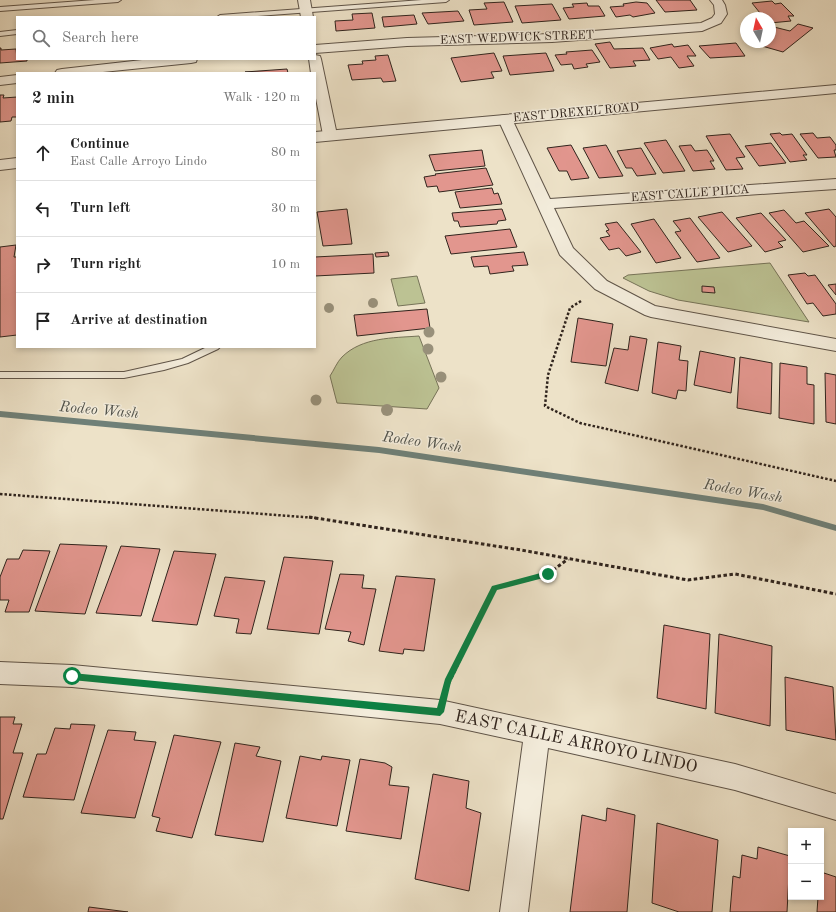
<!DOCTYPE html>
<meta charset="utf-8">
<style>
:root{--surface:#fff;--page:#f2f2f2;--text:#222;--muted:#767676;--line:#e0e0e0}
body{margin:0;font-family:"Old Standard TT",serif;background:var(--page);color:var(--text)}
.controls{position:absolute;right:12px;bottom:12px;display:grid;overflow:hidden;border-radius:0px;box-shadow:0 2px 6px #0003}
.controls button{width:36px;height:36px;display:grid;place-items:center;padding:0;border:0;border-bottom:1px solid var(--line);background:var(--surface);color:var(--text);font:20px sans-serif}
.compass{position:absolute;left:740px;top:12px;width:36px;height:36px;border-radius:50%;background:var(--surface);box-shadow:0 2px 6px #0003;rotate:351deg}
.stop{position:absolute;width:12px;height:12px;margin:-9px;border:3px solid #0b8043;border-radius:50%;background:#fff}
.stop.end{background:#0b8043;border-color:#fff;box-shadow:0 1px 4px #0008}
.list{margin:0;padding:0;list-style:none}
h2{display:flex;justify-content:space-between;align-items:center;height:52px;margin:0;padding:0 16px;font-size:17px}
h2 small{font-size:13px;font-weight:400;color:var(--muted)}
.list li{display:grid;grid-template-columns:26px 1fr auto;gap:12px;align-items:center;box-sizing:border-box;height:56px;padding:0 16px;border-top:1px solid var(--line)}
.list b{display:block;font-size:15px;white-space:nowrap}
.list p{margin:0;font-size:13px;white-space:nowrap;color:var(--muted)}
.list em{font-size:13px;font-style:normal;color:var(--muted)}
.icon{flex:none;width:22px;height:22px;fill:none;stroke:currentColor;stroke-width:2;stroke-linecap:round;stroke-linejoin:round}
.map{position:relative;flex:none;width:836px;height:912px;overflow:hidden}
.search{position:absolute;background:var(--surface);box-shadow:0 2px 6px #0003;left:16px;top:16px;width:300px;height:44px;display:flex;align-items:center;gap:10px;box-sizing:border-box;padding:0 14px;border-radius:0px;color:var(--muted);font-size:15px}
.panel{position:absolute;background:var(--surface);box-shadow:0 2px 6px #0003;left:16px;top:72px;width:300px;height:276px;border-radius:0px}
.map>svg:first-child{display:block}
.green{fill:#bcc293;stroke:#767358}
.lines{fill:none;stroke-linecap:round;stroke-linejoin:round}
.stream{fill:#6f8078;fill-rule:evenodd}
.building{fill:#e2968e;stroke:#30241d}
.service-casing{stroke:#5f5448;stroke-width:2}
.minor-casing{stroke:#5f5448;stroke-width:2}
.tertiary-casing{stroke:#5f5448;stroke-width:2}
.path-far1{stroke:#30241d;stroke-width:2.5;stroke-dasharray:2.5 2;stroke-linecap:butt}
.path{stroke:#30241d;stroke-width:3;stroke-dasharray:3.5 2.5;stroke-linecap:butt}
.service{fill:#f3ecdb;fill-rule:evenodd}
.minor{fill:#f3ecdb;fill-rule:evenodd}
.tertiary{fill:#f3ecdb;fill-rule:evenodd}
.tree{fill:#98907a}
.route{fill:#0b8043}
.labels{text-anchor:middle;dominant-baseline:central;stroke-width:3;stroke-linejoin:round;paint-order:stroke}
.far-street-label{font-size:12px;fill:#30241d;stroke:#f3ecdb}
.water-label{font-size:15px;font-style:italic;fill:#50524b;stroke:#f3ecdb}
.near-street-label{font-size:17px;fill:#30241d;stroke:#f3ecdb}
</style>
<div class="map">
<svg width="836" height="912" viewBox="0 0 836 912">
<rect width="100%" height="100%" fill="#ede2c8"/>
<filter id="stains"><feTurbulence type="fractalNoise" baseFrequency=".005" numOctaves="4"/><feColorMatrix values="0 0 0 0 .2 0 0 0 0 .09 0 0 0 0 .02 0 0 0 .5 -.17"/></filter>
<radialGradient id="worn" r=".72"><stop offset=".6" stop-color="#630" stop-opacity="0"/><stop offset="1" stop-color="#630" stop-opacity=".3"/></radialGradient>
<g class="green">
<polygon points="770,263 809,322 678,300 649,291 623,278 628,275"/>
<polygon points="417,276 425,303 398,306 391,279"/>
<path d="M 419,336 L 439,388 L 427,409 L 337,403 L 330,376 C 334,370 337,362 342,357 C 362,337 393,338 419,336 Z"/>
</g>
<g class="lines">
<polygon class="stream" points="0,411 379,447 763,504 836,525 836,531 763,510 379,453 0,417"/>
</g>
<g class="building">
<polygon points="656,0 690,0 697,10 665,12"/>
<polygon points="772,1 775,4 781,3 794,16 788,16 791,21 770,23 770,18 764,18 752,3"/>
<polygon points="504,2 513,22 474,25 469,10 487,9 484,3"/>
<polygon points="636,2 647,3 655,13 633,17 630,15 616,17 610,7 624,6 623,4"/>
<polygon points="587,3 588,6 599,6 605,16 569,19 563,8 574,7 572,4"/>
<polygon points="552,4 561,20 522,23 515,6"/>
<polygon points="458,11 464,21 428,24 422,13"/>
<polygon points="372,13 375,28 336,31 335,21 353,20 352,14"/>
<polygon points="414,15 417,24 384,27 382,17"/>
<polygon points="798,24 813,28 783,52 755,44 757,42 770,42 770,31 774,27 790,31"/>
<polygon points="610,42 614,49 643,48 650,60 633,61 636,66 610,68 595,44"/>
<polygon points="736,43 745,56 710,58 699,46"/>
<polygon points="672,44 674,47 688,45 696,56 687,56 694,66 679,68 671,57 658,59 650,48"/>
<polygon points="0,48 1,48 1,50 16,49 17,59 27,59 27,61 0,63"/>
<polygon points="592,50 600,62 586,64 588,67 574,69 572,64 561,65 555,55 567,54 566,52"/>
<polygon points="494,53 502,71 491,72 494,78 461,82 451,58"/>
<polygon points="546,53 554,71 510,75 503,56"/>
<polygon points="388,55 396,81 383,82 381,78 352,80 348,65 363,64 362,61 376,60 375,56"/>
<polygon points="287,69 288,73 245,72"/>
<polygon points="0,95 4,95 3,98 17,97 17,117 12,117 11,121 0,122"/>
<polygon points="780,133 782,135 792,134 807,155 803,155 807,160 790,162 770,134"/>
<polygon points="813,133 817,138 830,137 836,145 836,150 834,150 836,157 818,158 800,134"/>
<polygon points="730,134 745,157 736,158 743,169 726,170 706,136"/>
<polygon points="666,140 685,171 663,173 644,143"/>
<polygon points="771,143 786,163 759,166 745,146"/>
<polygon points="571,145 589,178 571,180 567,171 559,171 547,148"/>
<polygon points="606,145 623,176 599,178 583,148"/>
<polygon points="691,145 695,151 707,150 714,161 710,161 715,169 693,171 679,146"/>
<polygon points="641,148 656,174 637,176 632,168 626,168 617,151"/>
<polygon points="482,150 485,166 435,171 429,155"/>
<polygon points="486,168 493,185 439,192 437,186 427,187 424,177 436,175 435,174"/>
<polygon points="492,188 494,194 498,193 502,204 460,208 455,192"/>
<polygon points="347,209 352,244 323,246 317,212"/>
<polygon points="502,209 506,220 498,221 497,224 460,227 458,221 454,221 452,213"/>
<polygon points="829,209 836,217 836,246 834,247 805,213"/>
<polygon points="784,210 796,223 804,221 829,246 803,252 769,213"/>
<polygon points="722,212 752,246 728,252 698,217"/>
<polygon points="761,213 786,240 778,242 783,247 765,252 736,218"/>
<polygon points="690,218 720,258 697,262 675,232 681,231 673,221"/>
<polygon points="654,219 681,258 656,263 631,224"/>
<polygon points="617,222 641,252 626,256 619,248 609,250 600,238 610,236 606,231 609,230 605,224"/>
<polygon points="510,229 517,247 451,254 445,236"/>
<polygon points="16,245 14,257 17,257 17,335 0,337 0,247"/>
<polygon points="388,252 389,256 376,257 375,253"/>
<polygon points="524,252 528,265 512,266 514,271 490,274 488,266 474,267 471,257"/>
<polygon points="373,254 374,273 315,276 315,257"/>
<polygon points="805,273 808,276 815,275 836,304 836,314 823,316 813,303 807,304 788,275"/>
<polygon points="836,284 836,295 828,285"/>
<polygon points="702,286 714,287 715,293 702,292"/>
<polygon points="427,309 430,328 357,336 354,315"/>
<polygon points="578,318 613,324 606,366 571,362"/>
<polygon points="630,336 647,339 638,391 605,383 614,348 628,350"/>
<polygon points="658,342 681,346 679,360 688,361 686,391 678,390 676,399 652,393"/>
<polygon points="700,351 735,358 731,393 694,385"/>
<polygon points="740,357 772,363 771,414 737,408"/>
<polygon points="780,363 807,367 807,384 814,385 814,424 779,418"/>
<polygon points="825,373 836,375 836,424 826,422"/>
<polygon points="60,544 107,546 85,614 35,611"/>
<polygon points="121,546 160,549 141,616 96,613"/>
<polygon points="23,550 50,551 29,612 5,612 9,600 0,600 0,577 7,559 19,559"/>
<polygon points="174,551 216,554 197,625 152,621"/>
<polygon points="284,557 333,561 319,634 267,629"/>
<polygon points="340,574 364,575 362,588 376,589 364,645 348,641 351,632 325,629"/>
<polygon points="396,576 435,579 424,651 404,649 403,654 379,651"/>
<polygon points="225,577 265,581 251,634 236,633 239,619 214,616"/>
<polygon points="664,625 710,634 706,709 657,698"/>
<polygon points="719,634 772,646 770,726 715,713"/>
<polygon points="785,677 833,687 836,740 786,730"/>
<polygon points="0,717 15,717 13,724 22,724 13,753 23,753 3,819 0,819"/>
<polygon points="71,724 95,725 74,800 23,797 37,754 46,754 55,728 70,729"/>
<polygon points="108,730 136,732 134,740 156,742 135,818 81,813"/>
<polygon points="174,735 221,742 192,838 156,831 160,818 152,816"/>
<polygon points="235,743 260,747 256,756 281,761 263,842 215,835"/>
<polygon points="300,756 321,760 322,756 350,760 337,826 286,818"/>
<polygon points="360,759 385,763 392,767 389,785 409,787 401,839 346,831"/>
<polygon points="433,774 469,781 466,808 481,813 469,891 415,879"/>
<polygon points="607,808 635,815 627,912 570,912 582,815 606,821"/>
<polygon points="657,823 718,840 712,912 679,912 652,903"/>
<polygon points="758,847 790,856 787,912 730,912 733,876 740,878 742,855 757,859"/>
<polygon points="821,872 836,877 836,912 817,912 818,897 821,897"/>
<polygon points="89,907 128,912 88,912"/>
</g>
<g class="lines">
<g class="service-casing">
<g id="service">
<polygon points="95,0 121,0 118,2 0,11 0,7"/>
<polygon points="422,0 449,0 446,2 244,17 217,17 220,15"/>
<polygon points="17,30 17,34 0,36 0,32"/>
<polygon points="207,347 220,347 218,349 188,363 164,370 124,378 0,378 0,372 124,372 182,359"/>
</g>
</g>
<g class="minor-casing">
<g id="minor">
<polygon points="298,0 310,0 313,17 301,17"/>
<polygon points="710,0 722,0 725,5 727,14 721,23 702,31 552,42 407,46 315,53 315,45 407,38 552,34 701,23 712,18 715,14 714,5"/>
<polygon points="315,55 320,56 321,59 337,135 335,138 330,139 325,138 323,135 315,93 315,73 311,73 309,59 315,59"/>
<polygon points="151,59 197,59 196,62 191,63 93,73 55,73 57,70 62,69"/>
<polygon points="17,75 17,83 0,85 0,77"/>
<polygon points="505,115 510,116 512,119 550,199 836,179 836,189 554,208 573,248 607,281 655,306 836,339 836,351 651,317 645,315 595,289 560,255 498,119 500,116"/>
<polygon points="0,662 72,665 440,700 735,764 836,794 836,820 735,790 548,748 528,912 500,912 523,742 440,724 72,687 0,684"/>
</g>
</g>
<g class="tertiary-casing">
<g id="tertiary">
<polygon points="836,85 836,93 315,142 315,132"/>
<polygon points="17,158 17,168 0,170 0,160"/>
</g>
</g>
<g class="path-far1">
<polyline points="581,301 570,308 548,375 545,406 580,423 836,481"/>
<polyline points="0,494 316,518"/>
</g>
<g class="path">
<polyline points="309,517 521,550 688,580 735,574 836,594"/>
<polyline points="446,689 494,588 548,574 568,559"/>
</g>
<use href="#service" class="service"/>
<use href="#minor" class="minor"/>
<use href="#tertiary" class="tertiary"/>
</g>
<g class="tree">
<circle cx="373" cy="303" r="5"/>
<circle cx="329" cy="308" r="5"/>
<circle cx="429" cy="332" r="5.5"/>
<circle cx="428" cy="349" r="5.5"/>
<circle cx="441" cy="377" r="5.5"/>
<circle cx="316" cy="400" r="5.5"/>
<circle cx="387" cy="410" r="6"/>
</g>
<polygon class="route" points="548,571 552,574 551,576 497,590 451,682 444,712 440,716 72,680 68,676 72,673 437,708 445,679 492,586"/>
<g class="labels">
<g class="far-street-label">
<text transform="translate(517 38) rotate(-2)">EAST WEDWICK STREET</text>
<text transform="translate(576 113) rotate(-5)">EAST DREXEL ROAD</text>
<text transform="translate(690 194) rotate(-4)">EAST CALLE PILCA</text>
</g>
<g class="water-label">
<text transform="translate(99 411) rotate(5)">Rodeo Wash</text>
<text transform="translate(422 443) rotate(8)">Rodeo Wash</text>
<text transform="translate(743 492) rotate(10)">Rodeo Wash</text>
</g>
<g class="near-street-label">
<text transform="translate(576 742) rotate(12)">EAST CALLE ARROYO LINDO</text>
</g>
</g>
<rect width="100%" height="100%" filter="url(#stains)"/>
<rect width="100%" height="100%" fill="url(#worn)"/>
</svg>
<div class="controls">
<button>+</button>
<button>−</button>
</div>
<svg class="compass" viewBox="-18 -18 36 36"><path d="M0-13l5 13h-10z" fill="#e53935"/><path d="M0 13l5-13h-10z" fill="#767676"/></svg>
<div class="stop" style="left:72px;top:676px"></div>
<div class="stop end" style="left:548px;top:574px"></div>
<div class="search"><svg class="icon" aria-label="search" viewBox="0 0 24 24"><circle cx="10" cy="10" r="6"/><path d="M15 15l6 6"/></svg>Search here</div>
<section class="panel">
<h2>2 min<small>Walk · 120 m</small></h2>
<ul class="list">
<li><svg class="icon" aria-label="ahead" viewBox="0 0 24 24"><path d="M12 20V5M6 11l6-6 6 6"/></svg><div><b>Continue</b><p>East Calle Arroyo Lindo</p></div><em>80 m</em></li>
<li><svg class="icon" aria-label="left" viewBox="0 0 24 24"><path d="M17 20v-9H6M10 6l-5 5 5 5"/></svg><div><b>Turn left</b></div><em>30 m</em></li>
<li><svg class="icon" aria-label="right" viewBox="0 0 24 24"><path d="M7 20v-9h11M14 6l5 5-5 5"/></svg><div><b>Turn right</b></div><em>10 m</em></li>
<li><svg class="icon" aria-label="arrive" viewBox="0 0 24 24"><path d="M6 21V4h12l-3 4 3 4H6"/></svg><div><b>Arrive at destination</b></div></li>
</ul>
</section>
</div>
